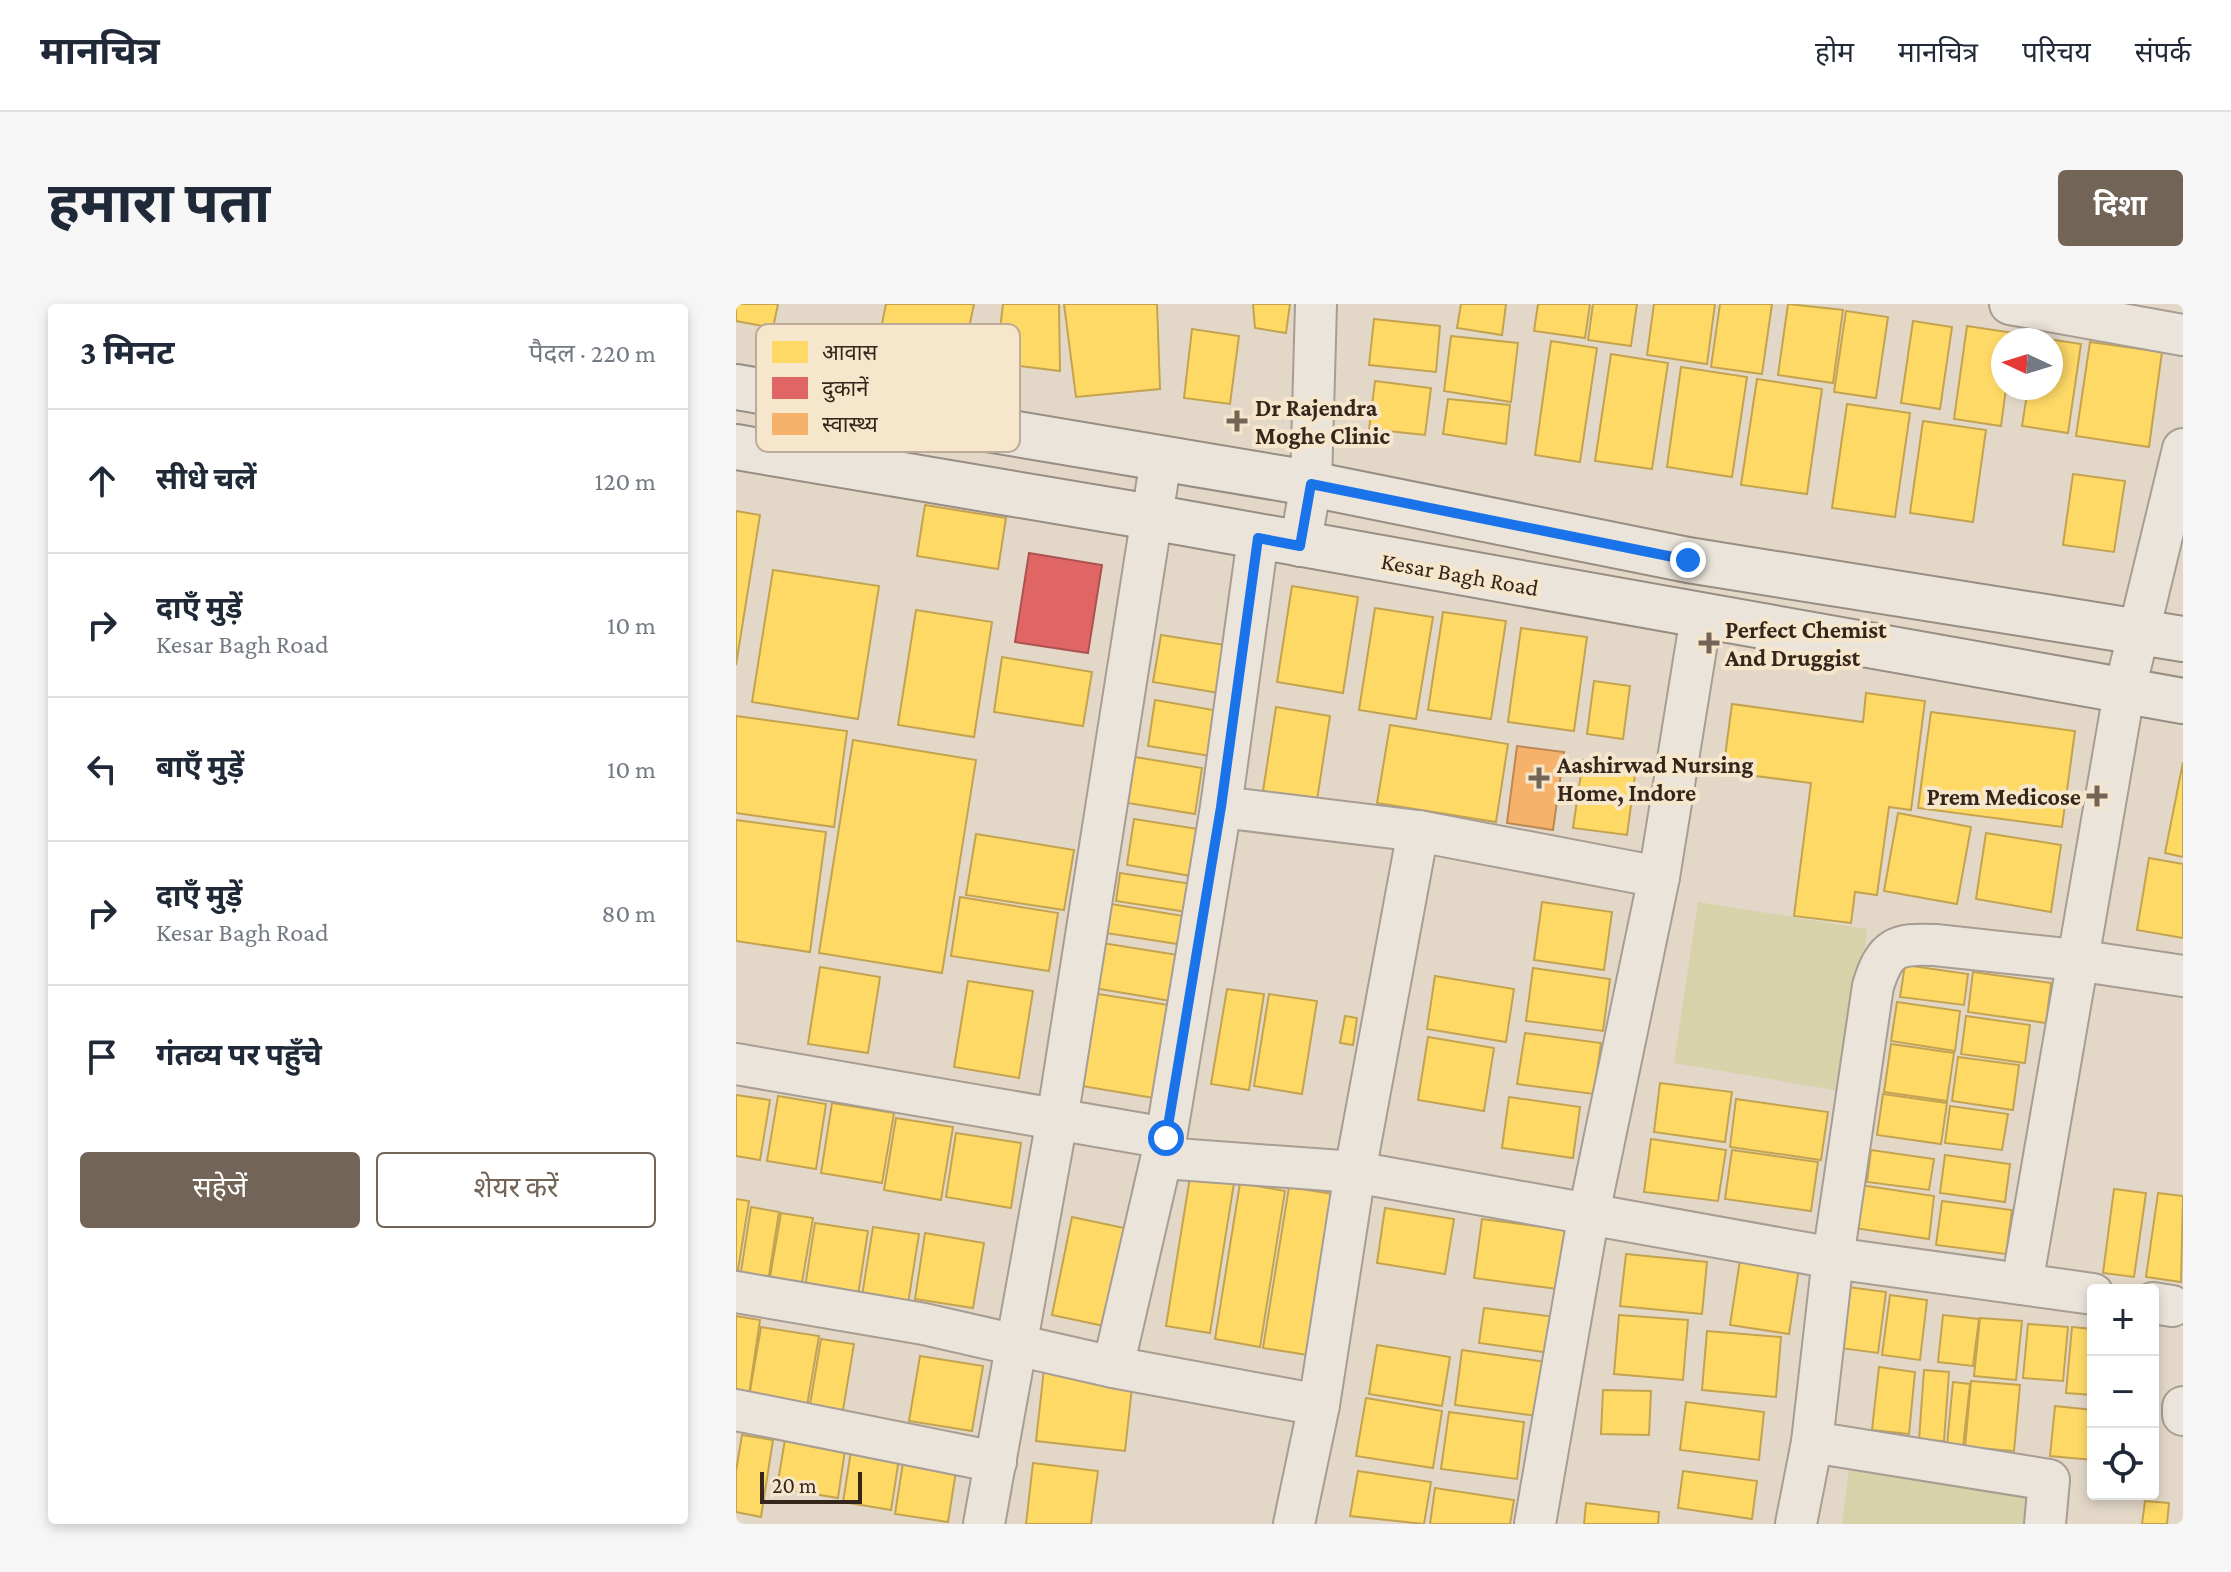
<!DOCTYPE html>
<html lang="hi">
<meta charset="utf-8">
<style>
:root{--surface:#fff;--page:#f6f6f7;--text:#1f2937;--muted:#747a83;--line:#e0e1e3;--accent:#736458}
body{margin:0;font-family:"Crimson Pro","Noto Sans Devanagari",serif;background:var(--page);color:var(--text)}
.controls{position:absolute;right:24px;bottom:24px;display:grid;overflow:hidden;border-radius:8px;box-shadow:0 4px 12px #0003}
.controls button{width:72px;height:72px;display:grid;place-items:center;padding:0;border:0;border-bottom:2px solid var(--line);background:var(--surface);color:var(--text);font:40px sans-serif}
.compass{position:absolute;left:1255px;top:24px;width:72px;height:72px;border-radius:50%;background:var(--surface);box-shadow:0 4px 12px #0003;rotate:274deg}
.scale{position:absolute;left:24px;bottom:20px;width:102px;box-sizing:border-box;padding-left:8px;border:4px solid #36251b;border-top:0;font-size:22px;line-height:28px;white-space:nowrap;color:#36251b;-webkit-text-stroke:6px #f6e6cc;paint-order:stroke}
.stop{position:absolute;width:24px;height:24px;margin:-18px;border:6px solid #1a73e8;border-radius:50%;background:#fff}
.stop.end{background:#1a73e8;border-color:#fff;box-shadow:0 2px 8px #0008}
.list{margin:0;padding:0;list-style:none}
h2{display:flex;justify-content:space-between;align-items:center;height:104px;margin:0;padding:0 32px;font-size:34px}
h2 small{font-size:26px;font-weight:400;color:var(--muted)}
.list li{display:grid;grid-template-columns:52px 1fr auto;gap:24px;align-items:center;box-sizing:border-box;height:144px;padding:0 32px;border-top:2px solid var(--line)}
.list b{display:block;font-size:30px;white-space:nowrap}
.list p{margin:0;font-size:26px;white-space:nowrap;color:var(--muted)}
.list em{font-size:26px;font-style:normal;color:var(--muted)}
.actions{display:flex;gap:16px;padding:24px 32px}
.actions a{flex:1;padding:18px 0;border:2px solid var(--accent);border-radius:8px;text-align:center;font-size:28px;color:var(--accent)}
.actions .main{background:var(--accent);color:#fff}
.icon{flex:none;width:44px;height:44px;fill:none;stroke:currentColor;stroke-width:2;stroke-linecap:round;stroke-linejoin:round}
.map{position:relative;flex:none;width:1447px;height:1220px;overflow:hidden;border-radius:8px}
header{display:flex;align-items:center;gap:48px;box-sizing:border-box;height:112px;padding:0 40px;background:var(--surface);border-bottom:2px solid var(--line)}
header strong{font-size:38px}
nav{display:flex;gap:44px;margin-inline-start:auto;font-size:28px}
.intro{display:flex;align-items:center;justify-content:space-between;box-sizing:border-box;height:192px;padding:0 48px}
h1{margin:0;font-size:56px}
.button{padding:20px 36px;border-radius:8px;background:var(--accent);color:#fff;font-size:28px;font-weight:700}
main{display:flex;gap:48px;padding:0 48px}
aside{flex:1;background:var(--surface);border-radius:8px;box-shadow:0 4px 12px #0003}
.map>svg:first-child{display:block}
.park{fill:#d7d2a9}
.homes{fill:#ffd966;stroke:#c3a350;stroke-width:2}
.shops{fill:#e06666;stroke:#ad5250;stroke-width:2}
.health{fill:#f6b26b;stroke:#bc8853;stroke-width:2}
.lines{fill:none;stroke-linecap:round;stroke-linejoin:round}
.minor-casing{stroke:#a89d92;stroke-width:44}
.secondary-casing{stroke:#978d82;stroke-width:48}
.minor{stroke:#ebe4da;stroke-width:40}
.secondary{stroke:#ebe4da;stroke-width:44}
.route{stroke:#1a73e8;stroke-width:10}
.poi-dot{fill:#736458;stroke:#f6e6cc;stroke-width:3}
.labels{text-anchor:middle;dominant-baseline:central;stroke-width:8;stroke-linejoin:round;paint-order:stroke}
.poi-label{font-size:24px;font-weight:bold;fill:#36251b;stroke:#f6e6cc;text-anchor:start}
.street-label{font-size:24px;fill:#36251b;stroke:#f6e6cc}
.key{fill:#f6e6cc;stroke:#bcac97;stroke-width:2}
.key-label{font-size:22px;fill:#36251b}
</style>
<header>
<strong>मानचित्र</strong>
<nav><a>होम</a><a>मानचित्र</a><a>परिचय</a><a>संपर्क</a></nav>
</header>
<div class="intro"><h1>हमारा पता</h1><a class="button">दिशा</a></div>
<main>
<aside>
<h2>3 मिनट<small>पैदल · 220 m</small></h2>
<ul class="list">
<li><svg class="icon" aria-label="ahead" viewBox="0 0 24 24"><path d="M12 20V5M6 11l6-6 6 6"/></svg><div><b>सीधे चलें</b></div><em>120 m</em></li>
<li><svg class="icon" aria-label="right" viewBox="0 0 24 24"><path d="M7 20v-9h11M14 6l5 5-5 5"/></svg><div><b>दाएँ मुड़ें</b><p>Kesar Bagh Road</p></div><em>10 m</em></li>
<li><svg class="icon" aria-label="left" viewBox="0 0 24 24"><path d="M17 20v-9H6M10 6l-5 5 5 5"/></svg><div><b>बाएँ मुड़ें</b></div><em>10 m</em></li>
<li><svg class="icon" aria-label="right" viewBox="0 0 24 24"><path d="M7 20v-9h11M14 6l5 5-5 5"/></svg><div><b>दाएँ मुड़ें</b><p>Kesar Bagh Road</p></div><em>80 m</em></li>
<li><svg class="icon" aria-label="arrive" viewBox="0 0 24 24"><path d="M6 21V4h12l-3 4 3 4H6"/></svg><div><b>गंतव्य पर पहुँचे</b></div></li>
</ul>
<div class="actions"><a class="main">सहेजें</a><a>शेयर करें</a></div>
</aside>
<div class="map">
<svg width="1447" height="1220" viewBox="0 0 1447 1220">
<rect width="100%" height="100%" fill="#e3d8c8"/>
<g class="park">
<polygon points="962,598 1131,625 1110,788 938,759"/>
<polygon points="1113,1166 1299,1193 1296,1220 1106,1220"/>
</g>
<g class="homes">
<polygon points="0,0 42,0 37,24 0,17"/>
<polygon points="150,0 238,0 227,52 143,34"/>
<polygon points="267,0 323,0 324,67 260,59"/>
<polygon points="328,0 421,0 424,85 340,93"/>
<polygon points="517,0 554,0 550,29 519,24"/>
<polygon points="725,0 770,0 766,31 721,24"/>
<polygon points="802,0 854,0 849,34 798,27"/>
<polygon points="857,0 901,0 895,42 852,36"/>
<polygon points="918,0 979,0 971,60 911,51"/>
<polygon points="984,0 1036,0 1026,70 975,63"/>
<polygon points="1052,0 1107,6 1097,79 1042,71"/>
<polygon points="1110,7 1152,13 1140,94 1098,88"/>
<polygon points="638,15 704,22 700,68 633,61"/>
<polygon points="1177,17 1216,23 1204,105 1165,99"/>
<polygon points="1231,22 1278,29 1277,36 1267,36 1267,84 1270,84 1265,122 1218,115"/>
<polygon points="456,25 503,32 494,100 448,94"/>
<polygon points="715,32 782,39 775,98 708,87"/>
<polygon points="1299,33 1345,40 1332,129 1286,122 1292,84 1315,84 1315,36"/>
<polygon points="815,37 861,44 844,158 799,151"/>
<polygon points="1354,38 1426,48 1413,143 1340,132"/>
<polygon points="875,50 932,59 916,165 859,157"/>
<polygon points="945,63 1011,73 996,173 931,163"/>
<polygon points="1021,75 1086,85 1071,190 1005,181"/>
<polygon points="639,77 695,84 689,131 633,125"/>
<polygon points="712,95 774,101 770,140 707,130"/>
<polygon points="1111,100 1174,109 1159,213 1096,204"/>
<polygon points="1187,117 1250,126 1237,218 1174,209"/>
<polygon points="1337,170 1389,177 1378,248 1327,241"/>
<polygon points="189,201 270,214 262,265 181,252"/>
<polygon points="0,207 24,211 0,361"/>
<polygon points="37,266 143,282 122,415 16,398"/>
<polygon points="556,282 622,293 607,389 541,378"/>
<polygon points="639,304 697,313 680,415 623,406"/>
<polygon points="180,306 256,318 238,433 162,421"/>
<polygon points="707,308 770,317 755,415 692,406"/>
<polygon points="785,324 851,333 838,427 772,418"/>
<polygon points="425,331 496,342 489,390 417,378"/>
<polygon points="266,353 356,368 347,422 258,408"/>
<polygon points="858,377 894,382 887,435 851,430"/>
<polygon points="1130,389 1189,397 1175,506 1153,503 1141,591 1119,588 1115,619 1058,612 1075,479 987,468 996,400 1127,418"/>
<polygon points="419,396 489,408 481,453 412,442"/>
<polygon points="540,403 594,412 581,496 527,487"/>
<polygon points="1195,408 1339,427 1326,523 1182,504"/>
<polygon points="0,412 111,427 98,523 0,509"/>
<polygon points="654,421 772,440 760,518 641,499"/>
<polygon points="117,436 240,456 206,669 83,649"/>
<polygon points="399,453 466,464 459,510 392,499"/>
<polygon points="847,456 900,464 891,531 837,524"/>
<polygon points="1447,458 1447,553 1429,549"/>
<polygon points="1162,509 1235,523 1221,600 1148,587"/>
<polygon points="398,515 462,525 455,572 391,561"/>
<polygon points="0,516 90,528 74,648 0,637"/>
<polygon points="1250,529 1325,541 1315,608 1240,595"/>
<polygon points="240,530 338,546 328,606 230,591"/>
<polygon points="1413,554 1447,560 1447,634 1401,626"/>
<polygon points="384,569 456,580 451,608 380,597"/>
<polygon points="224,593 322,609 313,667 215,652"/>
<polygon points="806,598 876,608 868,666 798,656"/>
<polygon points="375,600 453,613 448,641 370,629"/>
<polygon points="366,639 442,651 435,697 358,684"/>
<polygon points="1169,661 1232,670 1228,701 1164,693"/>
<polygon points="84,663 144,673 132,749 72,740"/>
<polygon points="797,664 874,675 867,727 790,717"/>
<polygon points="1237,668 1315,679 1310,719 1232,708"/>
<polygon points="699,672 778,685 770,738 691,725"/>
<polygon points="232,677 297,687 283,774 218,763"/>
<polygon points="491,685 528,690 513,786 475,780"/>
<polygon points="349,688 433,701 418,794 334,780"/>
<polygon points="533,690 581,697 566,790 518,782"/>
<polygon points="1161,698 1224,707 1219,747 1155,737"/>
<polygon points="609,712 621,714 617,741 604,739"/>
<polygon points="1230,712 1294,721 1289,759 1225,750"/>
<polygon points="789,729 865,739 858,790 781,780"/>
<polygon points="692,733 758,744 748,807 682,796"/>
<polygon points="1155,740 1218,749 1211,797 1148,788"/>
<polygon points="1222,753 1283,761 1277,806 1216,797"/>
<polygon points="924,779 996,788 989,838 918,828"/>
<polygon points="1147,790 1211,799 1205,840 1141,831"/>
<polygon points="0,791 34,796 24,856 0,852"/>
<polygon points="42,792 90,800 80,865 31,857"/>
<polygon points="773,793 844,803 837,854 766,844"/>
<polygon points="1000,795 1092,808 1085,856 994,843"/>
<polygon points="96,799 158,809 146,879 85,869"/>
<polygon points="1214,802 1272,810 1266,846 1209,839"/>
<polygon points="160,814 217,823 205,896 148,886"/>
<polygon points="220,829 285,839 275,904 210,893"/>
<polygon points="915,835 990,846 982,897 908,888"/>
<polygon points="996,846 1082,858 1075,907 989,895"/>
<polygon points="1135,846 1198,855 1193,886 1131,878"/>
<polygon points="1209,851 1274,860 1269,898 1204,889"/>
<polygon points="454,873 498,879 474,1029 430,1022"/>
<polygon points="504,879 549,887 524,1043 479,1035"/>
<polygon points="1124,881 1198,892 1193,935 1118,924"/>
<polygon points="553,883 603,891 578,1052 527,1044"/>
<polygon points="1378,885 1410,889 1398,973 1367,969"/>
<polygon points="1422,889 1447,892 1445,978 1410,973"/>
<polygon points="0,895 13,897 2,966 0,965"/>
<polygon points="1206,897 1276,906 1270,950 1200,941"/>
<polygon points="15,903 43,908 32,978 4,974"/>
<polygon points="649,904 718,915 709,970 641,959"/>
<polygon points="45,909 77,914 65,984 33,979"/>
<polygon points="336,913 388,924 368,1022 316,1011"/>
<polygon points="746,915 830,926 821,985 738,974"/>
<polygon points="79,919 132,927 122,991 69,983"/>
<polygon points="137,923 183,930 172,1000 126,992"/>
<polygon points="189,929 248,939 237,1004 179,995"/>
<polygon points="890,950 971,958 966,1010 884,1002"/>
<polygon points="1004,956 1063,964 1053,1030 994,1021"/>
<polygon points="1112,983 1150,988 1142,1049 1104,1044"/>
<polygon points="1154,991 1191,996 1184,1056 1146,1051"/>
<polygon points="748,1004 820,1013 815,1049 743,1039"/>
<polygon points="883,1011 952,1016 947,1076 878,1070"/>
<polygon points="1207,1011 1243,1015 1237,1062 1202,1058"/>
<polygon points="0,1012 24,1016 13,1090 0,1088"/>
<polygon points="1244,1014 1286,1017 1280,1076 1238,1072"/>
<polygon points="1292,1020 1332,1023 1327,1077 1287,1074"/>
<polygon points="25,1023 83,1032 71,1102 13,1093"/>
<polygon points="1336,1023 1357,1025 1357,1091 1330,1089"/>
<polygon points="971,1027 1045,1033 1040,1093 966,1086"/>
<polygon points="85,1035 118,1040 107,1106 74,1101"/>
<polygon points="641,1041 714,1053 706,1102 633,1090"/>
<polygon points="726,1046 810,1058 802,1112 719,1101"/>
<polygon points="184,1052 247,1062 236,1127 173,1117"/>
<polygon points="1143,1063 1179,1068 1173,1130 1136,1126"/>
<polygon points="308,1065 397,1074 389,1147 300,1137"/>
<polygon points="1188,1066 1213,1068 1208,1137 1183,1136"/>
<polygon points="1235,1077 1284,1081 1278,1147 1229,1143"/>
<polygon points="1217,1078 1234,1080 1227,1143 1211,1141"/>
<polygon points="867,1086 915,1087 913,1131 865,1130"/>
<polygon points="630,1094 706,1107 697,1164 620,1152"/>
<polygon points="950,1098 1028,1108 1023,1156 944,1146"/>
<polygon points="1319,1102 1357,1106 1357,1156 1314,1152"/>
<polygon points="713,1108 788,1118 781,1175 705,1165"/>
<polygon points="51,1123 111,1132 102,1194 41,1184"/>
<polygon points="6,1131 37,1136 25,1213 0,1208 0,1167"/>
<polygon points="117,1134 165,1142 155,1206 107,1198"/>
<polygon points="169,1146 222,1154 212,1218 159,1210"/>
<polygon points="297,1159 362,1167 355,1220 290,1220"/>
<polygon points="622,1167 695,1178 688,1220 614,1212"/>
<polygon points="947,1167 1021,1177 1016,1215 942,1204"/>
<polygon points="699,1184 778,1196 774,1220 694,1220"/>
<polygon points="1409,1197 1433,1199 1431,1220 1406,1220"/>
<polygon points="850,1199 923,1208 922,1220 848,1220"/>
</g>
<polygon class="shops" points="293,249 366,261 352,349 279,338"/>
<polygon class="health" points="781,442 828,448 817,526 771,519"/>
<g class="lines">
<g class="minor-casing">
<g id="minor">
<polyline points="1274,0 1447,31"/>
<polyline points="564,242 575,180 580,0"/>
<polyline points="485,503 682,527 923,573"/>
<polyline points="0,760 430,834"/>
<polyline points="427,854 619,868 1097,954 1357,990"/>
<polyline points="1286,980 1388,389 1447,145"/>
<polyline points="0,988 188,1020 377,1063 583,1101"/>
<polyline points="1417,999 1436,1002"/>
<polyline points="377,1063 430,834 485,503 522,234"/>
<polyline points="1447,1103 1447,1111"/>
<polyline points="0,1106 260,1158"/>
<polyline points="1076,1138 1313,1176 1309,1220"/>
<polyline points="248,1220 321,816 425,155"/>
<polyline points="558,1220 583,1101 619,868 682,527"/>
<polyline points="799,1220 853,909 923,573 965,313"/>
<path d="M 1060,1220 L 1076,1138 L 1097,954 L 1137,682 C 1149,644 1159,639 1199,641 L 1340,656 L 1447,672"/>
</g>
</g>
<g class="secondary-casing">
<g id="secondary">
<polyline points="0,83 555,176 952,256 1447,335"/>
<polyline points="0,143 415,213 1447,397"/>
</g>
</g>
<use href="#minor" class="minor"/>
<use href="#secondary" class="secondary"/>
</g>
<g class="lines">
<polyline class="route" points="430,834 485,503 522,234 564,242 575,180 952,256"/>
</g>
<g class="poi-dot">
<path d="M497 105h8v8h8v8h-8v8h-8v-8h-8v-8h8z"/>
<path d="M969 327h8v8h8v8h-8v8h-8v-8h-8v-8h8z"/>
<path d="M799 462h8v8h8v8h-8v8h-8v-8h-8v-8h8z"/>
<path d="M1357 480h8v8h8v8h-8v8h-8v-8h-8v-8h8z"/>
</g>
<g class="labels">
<g class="poi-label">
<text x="519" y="103">Dr Rajendra<tspan x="519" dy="28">Moghe Clinic</tspan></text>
<text x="989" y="325">Perfect Chemist<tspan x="989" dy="28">And Druggist</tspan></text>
<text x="821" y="460">Aashirwad Nursing<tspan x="821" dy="28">Home, Indore</tspan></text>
<text x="1345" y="492" text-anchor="end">Prem Medicose</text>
</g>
<g class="street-label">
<text transform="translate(724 270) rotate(10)">Kesar Bagh Road</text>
</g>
</g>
<rect x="20" y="20" width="264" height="128" rx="12" class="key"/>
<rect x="36" y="37" width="36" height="22" fill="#ffd966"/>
<rect x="36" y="73" width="36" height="22" fill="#e06666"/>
<rect x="36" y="109" width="36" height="22" fill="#f6b26b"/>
<g class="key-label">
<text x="86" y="56">आवास</text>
<text x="86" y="92">दुकानें</text>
<text x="86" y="128">स्वास्थ्य</text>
</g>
</svg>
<div class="controls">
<button>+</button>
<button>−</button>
<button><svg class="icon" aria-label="locate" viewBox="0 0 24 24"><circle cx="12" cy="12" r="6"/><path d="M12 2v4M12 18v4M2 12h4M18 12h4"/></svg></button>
</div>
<svg class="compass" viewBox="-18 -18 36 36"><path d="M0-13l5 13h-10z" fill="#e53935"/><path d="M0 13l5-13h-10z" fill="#747a83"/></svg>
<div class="scale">20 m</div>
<div class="stop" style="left:430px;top:834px"></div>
<div class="stop end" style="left:952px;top:256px"></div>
</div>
</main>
